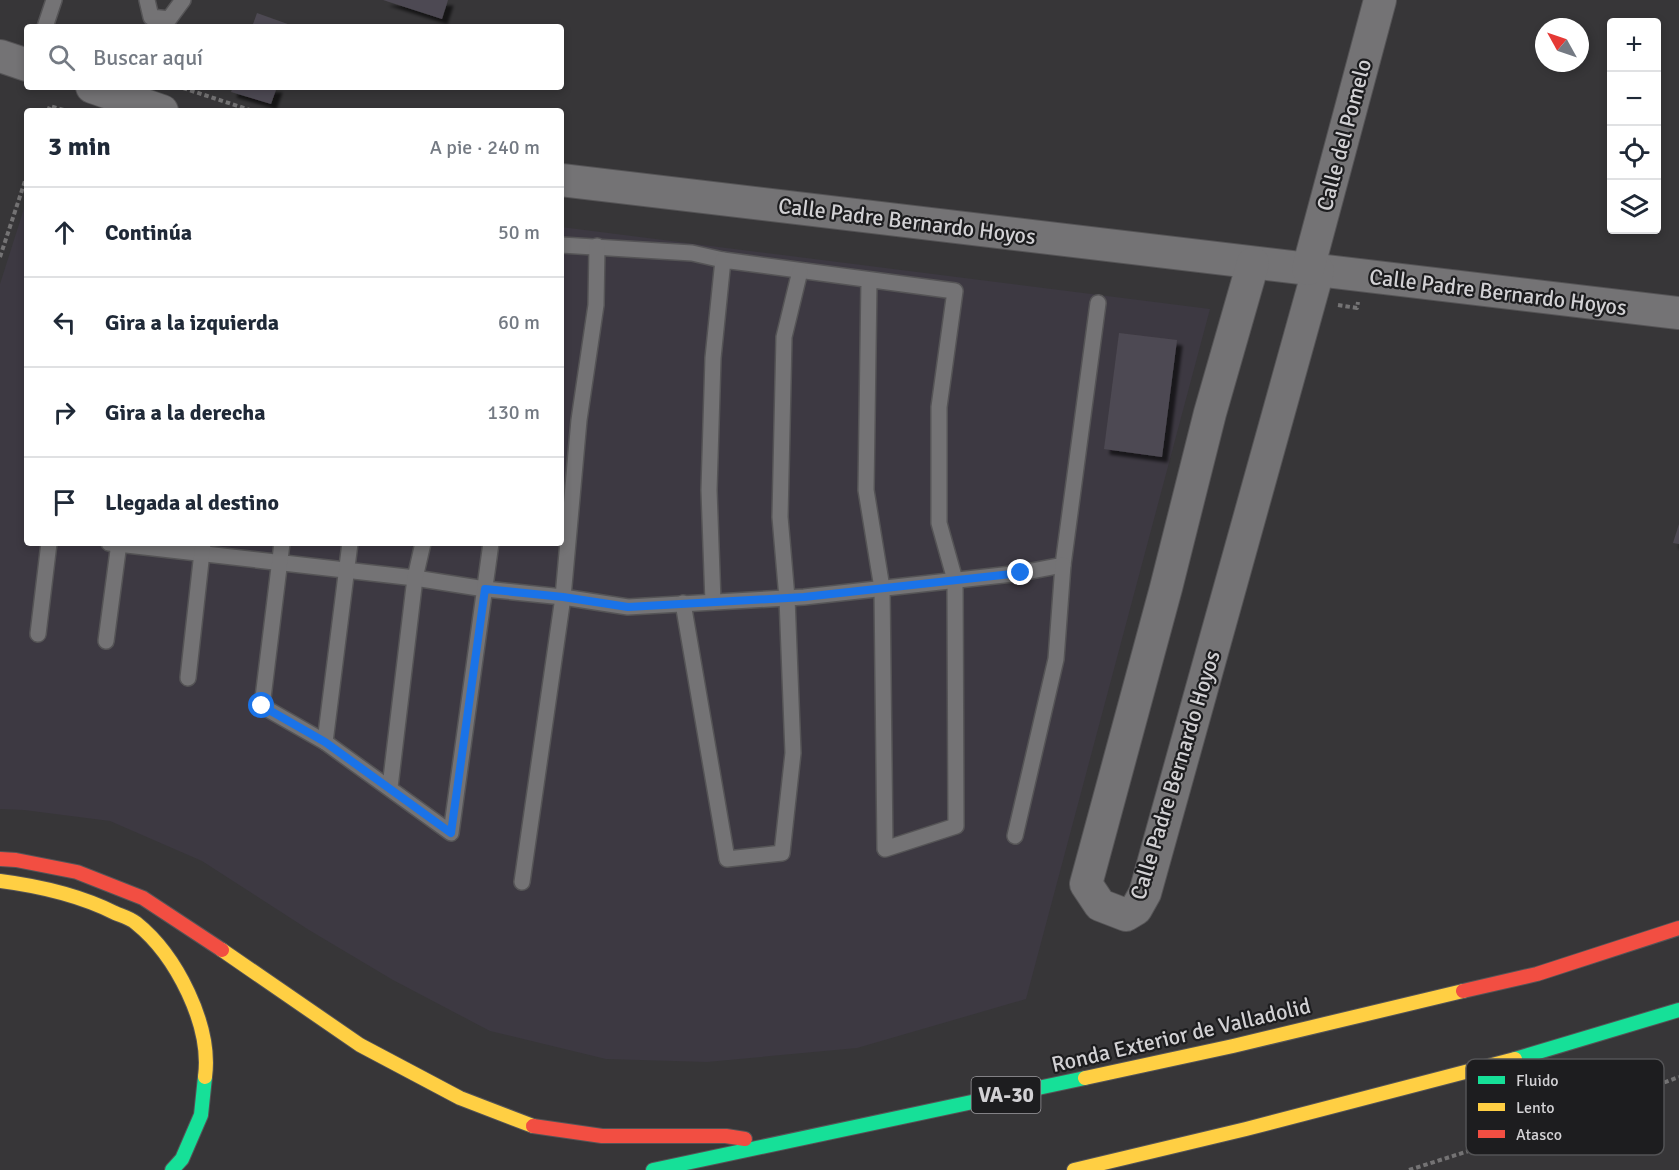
<!DOCTYPE html>
<html lang="es">
<meta charset="utf-8">
<style>
:root{--surface:#fff;--page:#f2f2f3;--text:#1f2937;--muted:#747a83;--line:#e0e1e3}
body{margin:0;font-family:Signika,sans-serif;background:var(--page);color:var(--text)}
.controls{position:absolute;right:18px;top:18px;display:grid;overflow:hidden;border-radius:6px;box-shadow:0 3px 9px #0003}
.controls button{width:54px;height:54px;display:grid;place-items:center;padding:0;border:0;border-bottom:2px solid var(--line);background:var(--surface);color:var(--text);font:30px sans-serif}
.compass{position:absolute;left:1535px;top:18px;width:54px;height:54px;border-radius:50%;background:var(--surface);box-shadow:0 3px 9px #0003;rotate:310deg}
.stop{position:absolute;width:18px;height:18px;margin:-14px;border:4px solid #1a73e8;border-radius:50%;background:#fff}
.stop.end{background:#1a73e8;border-color:#fff;box-shadow:0 2px 6px #0008}
.list{margin:0;padding:0;list-style:none}
h2{display:flex;justify-content:space-between;align-items:center;height:78px;margin:0;padding:0 24px;font-size:26px}
h2 small{font-size:20px;font-weight:400;color:var(--muted)}
.list li{display:grid;grid-template-columns:39px 1fr auto;gap:18px;align-items:center;box-sizing:border-box;height:90px;padding:0 24px;border-top:2px solid var(--line)}
.list b{display:block;font-size:22px;white-space:nowrap}
.list em{font-size:20px;font-style:normal;color:var(--muted)}
.icon{flex:none;width:33px;height:33px;fill:none;stroke:currentColor;stroke-width:2;stroke-linecap:round;stroke-linejoin:round}
.map{position:relative;flex:none;width:1679px;height:1170px;overflow:hidden}
.search{position:absolute;background:var(--surface);box-shadow:0 3px 9px #0003;left:24px;top:24px;width:540px;height:66px;display:flex;align-items:center;gap:15px;box-sizing:border-box;padding:0 21px;border-radius:6px;color:var(--muted);font-size:22px}
.panel{position:absolute;background:var(--surface);box-shadow:0 3px 9px #0003;left:24px;top:108px;width:540px;height:438px;border-radius:6px}
.map>svg:first-child{display:block}
.built{fill:#3d3942}
.building{fill:#4d4952;filter:url(#shadow)}
.lines{fill:none;stroke-linecap:round;stroke-linejoin:round}
.lane-casing{stroke:#555456;stroke-width:18}
.street-casing{stroke:#555456;stroke-width:34}
.fast-casing{stroke:#555456;stroke-width:16}
.slow-casing{stroke:#555456;stroke-width:16}
.jam-casing{stroke:#555456;stroke-width:16}
.path{stroke:#747374;stroke-width:4;stroke-dasharray:4.5 3;stroke-linecap:butt}
.lane{stroke:#747375;stroke-width:15}
.street{stroke:#747375;stroke-width:32}
.fast{stroke:#16e098;stroke-width:14}
.slow{stroke:#ffcf43;stroke-width:14}
.jam{stroke:#f24e42;stroke-width:14}
.route{stroke:#1a73e8;stroke-width:8}
.labels{text-anchor:middle;dominant-baseline:central;stroke-width:4.5;stroke-linejoin:round;paint-order:stroke}
.shield{fill:#1d1d1f;stroke:#9c9b9e;stroke-width:1.5}
.shield-label{font-size:21px;font-weight:bold;fill:#d2d1d4}
.street-label{font-size:22px;fill:#d2d1d4;stroke:#1d1d1f}
.key{fill:#1d1d1f;stroke:#535355;stroke-width:1.5}
.key-label{font-size:16px;fill:#d2d1d4}
</style>
<div class="map">
<svg width="1679" height="1170" viewBox="0 0 1679 1170">
<defs>
<filter id="shadow"><feDropShadow dx="5.5" dy="5.5" stdDeviation="1.5" flood-color="#0009"/></filter>
</defs>
<rect width="100%" height="100%" fill="#373638"/>
<polygon class="built" points="27,199 27,543 561,543 561,227 1210,309 1026,999 857,1048 707,1062 606,1059 490,1031 393,980 309,930 202,861 110,821 24,810 0,809 0,284"/>
<g class="building">
<polygon points="383,0 448,0 442,19"/>
<polygon points="257,13 296,27 252,27"/>
<polygon points="233,87 277,87 271,104 231,92"/>
<polygon points="1119,333 1177,340 1162,457 1104,449"/>
<polygon points="1679,524 1679,544 1673,543"/>
</g>
<g class="lines">
<g class="lane-casing">
<g id="lane">
<polyline points="147,0 151,17 169,19 183,0"/>
<polyline points="45,27 54,0"/>
<polyline points="561,245 692,253 723,260"/>
<polyline points="109,543 415,578 485,589 563,597 628,607 804,597 1021,573 1063,565 1098,303"/>
<polyline points="282,543 262,706 325,742 451,833 491,543"/>
<polyline points="713,602 709,490 713,358 723,260 955,291 939,407 939,523 955,580 956,826 885,849 882,588 866,490 869,280"/>
<polyline points="683,603 727,859 782,853 793,753 787,598 780,517 784,337 800,271"/>
<polyline points="38,634 49,543"/>
<polyline points="106,641 119,543"/>
<polyline points="188,678 203,543"/>
<polyline points="325,742 350,543"/>
<polyline points="390,787 415,578 423,543"/>
<polyline points="1015,836 1056,659 1063,565"/>
<polyline points="522,882 563,597 579,420 596,305 597,246"/>
</g>
</g>
<g class="street-casing">
<g id="street">
<polyline points="0,56 27,65"/>
<polyline points="92,87 162,111"/>
<polyline points="561,180 1679,313"/>
<polyline points="1253,263 1210,413 1166,588 1086,884 1100,905 1126,915 1136,909 1145,893 1318,271"/>
<polyline points="1308,269 1380,0"/>
</g>
</g>
<g class="fast-casing">
<g id="fast">
<polyline points="1515,1059 1679,1010"/>
<polyline points="172,1170 182,1159 201,1115 205,1077"/>
<polyline points="653,1170 1085,1078"/>
</g>
</g>
<g class="slow-casing">
<g id="slow">
<path d="M 0,881 C 39,886 79,895 115,913 C 122,916 130,918 136,923 C 176,955 212,1025 205,1077"/>
<polyline points="222,950 360,1045 460,1098 533,1126"/>
<polyline points="1085,1078 1233,1046 1463,991"/>
<polyline points="1074,1170 1246,1129 1515,1059"/>
</g>
</g>
<g class="jam-casing">
<g id="jam">
<polyline points="0,859 16,860 77,872 143,898 222,950"/>
<polyline points="1463,991 1537,974 1679,928"/>
<polyline points="533,1126 602,1136 726,1136 745,1139"/>
</g>
</g>
<g class="path">
<polyline points="183,88 253,111"/>
<polyline points="48,111 50,106 67,111"/>
<polyline points="0,257 27,175"/>
<polyline points="1338,305 1357,308 1358,302"/>
<polyline points="1409,1170 1525,1133 1679,1077"/>
</g>
<use href="#lane" class="lane"/>
<use href="#street" class="street"/>
<use href="#fast" class="fast"/>
<use href="#slow" class="slow"/>
<use href="#jam" class="jam"/>
</g>
<g class="lines">
<polyline class="route" points="262,706 325,742 451,833 485,589 563,597 628,607 804,597 1021,573"/>
</g>
<g class="labels">
<rect class="shield" x="971.5" y="1077" width="69" height="36" rx="4.5"/>
<g class="shield-label">
<text x="1006" y="1095">VA-30</text>
</g>
<g class="street-label">
<text transform="translate(1344 135) rotate(-75)">Calle del Pomelo</text>
<text transform="translate(907 221) rotate(7)">Calle Padre Bernardo Hoyos</text>
<text transform="translate(1498 292) rotate(7)">Calle Padre Bernardo Hoyos</text>
<text transform="translate(1175 775) rotate(-73)">Calle Padre Bernardo Hoyos</text>
<text transform="translate(1181 1035) rotate(-13)">Ronda Exterior de Valladolid</text>
</g>
</g>
<rect x="1466" y="1059" width="198" height="96" rx="9" class="key"/>
<rect x="1478" y="1076" width="27" height="8" fill="#16e098"/>
<rect x="1478" y="1103" width="27" height="8" fill="#ffcf43"/>
<rect x="1478" y="1130" width="27" height="8" fill="#f24e42"/>
<g class="key-label">
<text x="1516" y="1086">Fluido</text>
<text x="1516" y="1113">Lento</text>
<text x="1516" y="1140">Atasco</text>
</g>
</svg>
<div class="controls">
<button>+</button>
<button>−</button>
<button><svg class="icon" aria-label="locate" viewBox="0 0 24 24"><circle cx="12" cy="12" r="6"/><path d="M12 2v4M12 18v4M2 12h4M18 12h4"/></svg></button>
<button><svg class="icon" aria-label="layers" viewBox="0 0 24 24"><path d="M12 4l9 5-9 5-9-5zM3 14l9 5 9-5"/></svg></button>
</div>
<svg class="compass" viewBox="-18 -18 36 36"><path d="M0-13l5 13h-10z" fill="#e53935"/><path d="M0 13l5-13h-10z" fill="#747a83"/></svg>
<div class="stop" style="left:262px;top:706px"></div>
<div class="stop end" style="left:1021px;top:573px"></div>
<div class="search"><svg class="icon" aria-label="search" viewBox="0 0 24 24"><circle cx="10" cy="10" r="6"/><path d="M15 15l6 6"/></svg>Buscar aquí</div>
<section class="panel">
<h2>3 min<small>A pie · 240 m</small></h2>
<ul class="list">
<li><svg class="icon" aria-label="ahead" viewBox="0 0 24 24"><path d="M12 20V5M6 11l6-6 6 6"/></svg><div><b>Continúa</b></div><em>50 m</em></li>
<li><svg class="icon" aria-label="left" viewBox="0 0 24 24"><path d="M17 20v-9H6M10 6l-5 5 5 5"/></svg><div><b>Gira a la izquierda</b></div><em>60 m</em></li>
<li><svg class="icon" aria-label="right" viewBox="0 0 24 24"><path d="M7 20v-9h11M14 6l5 5-5 5"/></svg><div><b>Gira a la derecha</b></div><em>130 m</em></li>
<li><svg class="icon" aria-label="arrive" viewBox="0 0 24 24"><path d="M6 21V4h12l-3 4 3 4H6"/></svg><div><b>Llegada al destino</b></div></li>
</ul>
</section>
</div>
